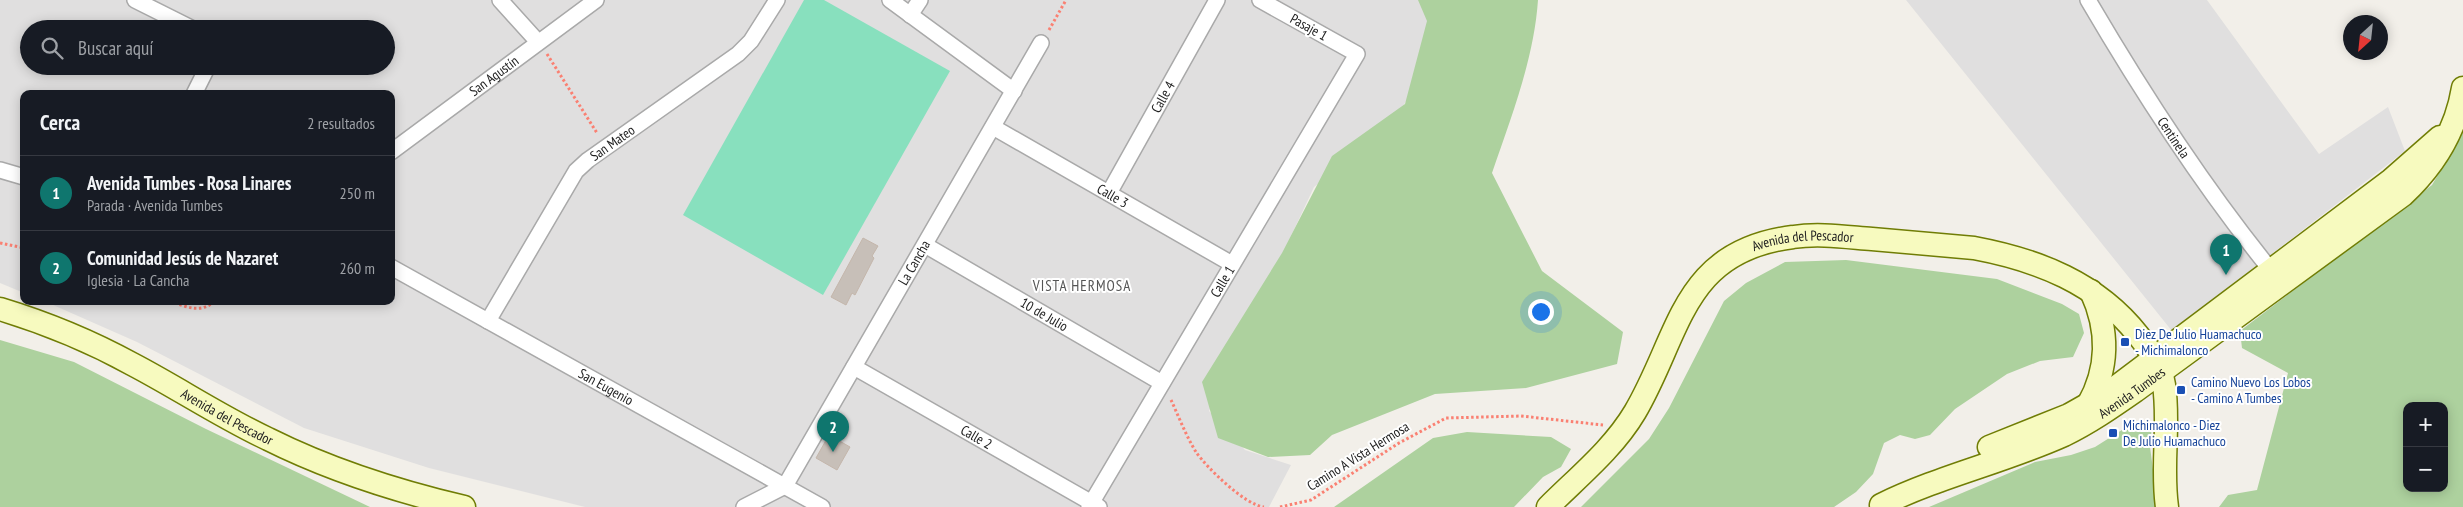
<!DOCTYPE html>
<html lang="es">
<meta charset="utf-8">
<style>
:root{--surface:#171b24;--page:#242831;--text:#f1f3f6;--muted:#9ea1a6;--line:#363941;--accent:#0f766e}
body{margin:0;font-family:"PT Sans Narrow",sans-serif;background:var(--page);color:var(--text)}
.controls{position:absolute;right:15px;bottom:15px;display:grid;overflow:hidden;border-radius:10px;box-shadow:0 2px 12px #0003}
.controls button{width:45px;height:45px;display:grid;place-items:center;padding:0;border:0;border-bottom:1px solid var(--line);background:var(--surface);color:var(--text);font:25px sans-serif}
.compass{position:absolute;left:2343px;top:15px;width:45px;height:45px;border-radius:50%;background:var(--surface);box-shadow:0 2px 12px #0003;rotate:207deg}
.you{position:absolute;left:1540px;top:311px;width:18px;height:18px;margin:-12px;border:4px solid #fff;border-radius:50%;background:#1a73e8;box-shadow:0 0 0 8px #1a73e833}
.badge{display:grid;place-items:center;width:32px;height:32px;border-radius:50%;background:var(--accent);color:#fff;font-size:16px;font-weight:700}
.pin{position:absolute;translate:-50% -41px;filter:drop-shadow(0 1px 2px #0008)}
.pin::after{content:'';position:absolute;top:26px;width:18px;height:15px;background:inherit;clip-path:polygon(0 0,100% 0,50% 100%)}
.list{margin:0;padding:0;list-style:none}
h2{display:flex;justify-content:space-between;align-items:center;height:65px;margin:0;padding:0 20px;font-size:21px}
h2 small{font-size:16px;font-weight:400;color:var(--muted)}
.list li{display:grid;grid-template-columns:32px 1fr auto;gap:15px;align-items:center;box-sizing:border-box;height:75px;padding:0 20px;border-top:1px solid var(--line)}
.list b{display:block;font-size:19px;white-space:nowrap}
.list p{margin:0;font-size:16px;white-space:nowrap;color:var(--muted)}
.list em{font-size:16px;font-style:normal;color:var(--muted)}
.icon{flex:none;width:28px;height:28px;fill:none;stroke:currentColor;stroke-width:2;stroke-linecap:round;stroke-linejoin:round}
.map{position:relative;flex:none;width:2463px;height:507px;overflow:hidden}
.search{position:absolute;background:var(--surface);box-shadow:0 2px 12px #0003;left:20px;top:20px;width:375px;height:55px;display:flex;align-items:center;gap:12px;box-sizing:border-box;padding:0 18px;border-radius:28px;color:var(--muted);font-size:19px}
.panel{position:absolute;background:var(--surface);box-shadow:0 2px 12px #0003;left:20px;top:90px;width:375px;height:215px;border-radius:10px}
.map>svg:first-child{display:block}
.residential{fill:#e0dfdf;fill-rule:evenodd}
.forest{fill:#add19e;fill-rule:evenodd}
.pitch{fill:#88e0be}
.building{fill:#c7bfb8;stroke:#c4b6ab}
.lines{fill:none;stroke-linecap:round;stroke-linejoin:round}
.street-casing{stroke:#a9a9a9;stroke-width:18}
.secondary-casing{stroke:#707d05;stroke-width:25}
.path{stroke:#fa8072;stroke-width:3;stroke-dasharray:2.5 2.5;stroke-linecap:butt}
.street{stroke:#fff;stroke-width:15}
.secondary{stroke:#f7fabf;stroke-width:22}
.transit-dot{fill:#1a4fb4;stroke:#fff;stroke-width:2}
.labels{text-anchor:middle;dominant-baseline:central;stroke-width:4;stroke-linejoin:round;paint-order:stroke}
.street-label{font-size:14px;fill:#222;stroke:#fff}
.transit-label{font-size:14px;fill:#164399;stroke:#fff;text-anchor:start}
.neighbourhood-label{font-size:15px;letter-spacing:1px;fill:#555;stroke:#fff}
</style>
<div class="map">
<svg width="2463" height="507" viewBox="0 0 2463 507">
<rect width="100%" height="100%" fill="#f2efe9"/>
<g class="residential">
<path d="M 0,0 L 1430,0 L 1422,73 L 1392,126 L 1314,187 L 1209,411 L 1245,450 L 1291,465 L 1269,507 L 585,507 L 429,468 L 304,428 L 137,342 L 44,301 L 391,301 L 391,94 L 24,94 L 24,293 L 0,283 ZM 29,29 L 386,29 L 386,66 L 29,66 Z"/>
<polygon points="1906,0 2207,0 2319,154 2388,107 2405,151 2172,331"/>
</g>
<g class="forest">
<path d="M 1418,0 L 1538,0 C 1534,59 1511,118 1492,173 L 1542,271 L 1623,332 L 1617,364 L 1526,388 L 1435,394 L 1332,435 L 1310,455 L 1268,457 L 1218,438 L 1202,382 L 1282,253 L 1332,156 L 1405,104 L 1427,21 Z"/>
<path d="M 2463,132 L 2463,507 L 2219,507 L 2228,495 L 2257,490 L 2288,373 L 2242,348 L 2240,331 L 2432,185 ZM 2407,406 L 2444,406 L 2444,488 L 2407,488 Z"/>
<polygon points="1846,260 1997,279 2062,304 2079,314 2084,333 2073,357 2040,361 2007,374 1955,409 1930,435 1915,439 1900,435 1884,443 1873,474 1856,492 1834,507 1581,507 1649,439 1669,408 1724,301 1746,283 1785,262"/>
<polygon points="0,340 74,362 206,429 370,507 0,507"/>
<polygon points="2133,423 2152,425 2150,447 2158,507 1929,507 2035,462 2071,455 2095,447"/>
<polygon points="1467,432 1551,437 1571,449 1561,467 1543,477 1514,507 1334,507 1433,438"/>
</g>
<polygon class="pitch" points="804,0 824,0 950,71 823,295 683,215"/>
<g class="building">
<polygon points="863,238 878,246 872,256 874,258 855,295 852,293 846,305 831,297"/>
<polygon points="829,435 850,447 837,470 816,458"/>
</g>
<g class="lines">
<g class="street-casing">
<g id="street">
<polyline points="135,0 193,29"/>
<polyline points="500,0 538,42"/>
<polyline points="890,0 1014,91"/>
<path id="s1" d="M 2088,0 C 2143,94 2202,185 2270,269"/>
<polyline points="910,15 920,0"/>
<polyline points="194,94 208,66"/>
<path id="s2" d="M 993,127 L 1232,264"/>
<path id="s3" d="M 391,152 L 596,0"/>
<polyline points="0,170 24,177"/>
<path id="s4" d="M 1109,193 L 1217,0"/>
<path id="s5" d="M 925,245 L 1162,383"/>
<path id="s6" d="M 391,267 L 822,507"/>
<path id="s7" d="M 488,321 L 576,171 L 588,160 L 738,54 L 751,41 L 777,0"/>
<path id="s8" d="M 854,367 L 1099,507"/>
<path id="s9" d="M 744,507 L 785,486 L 1041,43"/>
<path id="s10" d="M 1089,507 L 1357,54 L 1260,0"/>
</g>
</g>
<g class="secondary-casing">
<g id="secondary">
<path id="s11" d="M 0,309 C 46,323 90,341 132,364 C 178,388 221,417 268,439 C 330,470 396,491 464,507"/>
<path d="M 2088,405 C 2109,368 2109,330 2091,291"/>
<polyline points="1989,447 2069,415 2108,393 2391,180 2440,137"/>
<path id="s12" d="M 1881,505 C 1940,476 2004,462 2064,435 C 2089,423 2112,407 2135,391 L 2403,195 C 2434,166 2456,131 2463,88"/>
<path id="s13" d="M 1548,507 C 1578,477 1613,449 1635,412 C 1681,334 1681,251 1793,237 C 1819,233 1846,237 1872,239 C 1906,242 1940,245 1974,248 C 2038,260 2097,283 2138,335 C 2150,350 2161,366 2164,385 C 2170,424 2161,466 2167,507"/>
</g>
</g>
<g class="path">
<polyline points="1049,30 1066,0"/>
<polyline points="547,54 597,133"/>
<polyline points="0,243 24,248"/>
<path d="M 170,301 C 187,307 200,314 215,301"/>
<path d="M 1171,400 C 1179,417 1186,436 1196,452 C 1207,468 1245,505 1264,507"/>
<polyline points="1280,507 1311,500 1399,443 1446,418 1521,416 1603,425"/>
</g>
<use href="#street" class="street"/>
<use href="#secondary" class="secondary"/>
</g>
<g class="transit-dot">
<rect x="2120" y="337" width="10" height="10" rx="2.5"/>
<rect x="2176" y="385" width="10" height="10" rx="2.5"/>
<rect x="2108" y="428" width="10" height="10" rx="2.5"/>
</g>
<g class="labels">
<g class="street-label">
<text transform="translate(1309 27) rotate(29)">Pasaje 1</text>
<text stroke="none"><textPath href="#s3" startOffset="128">San Agustín</textPath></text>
<text stroke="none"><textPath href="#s4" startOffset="110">Calle 4</textPath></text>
<text stroke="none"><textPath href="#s1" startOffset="162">Centinela</textPath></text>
<text stroke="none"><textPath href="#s7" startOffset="220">San Mateo</textPath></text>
<text stroke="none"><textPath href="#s2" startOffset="138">Calle 3</textPath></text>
<text stroke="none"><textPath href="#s13" startOffset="389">Avenida del Pescador</textPath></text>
<text stroke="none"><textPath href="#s9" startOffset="304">La Cancha</textPath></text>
<text stroke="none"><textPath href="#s10" startOffset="262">Calle 1</textPath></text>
<text stroke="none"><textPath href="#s5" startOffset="138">10 de Julio</textPath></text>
<text stroke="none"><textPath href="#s6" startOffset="246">San Eugenio</textPath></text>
<text stroke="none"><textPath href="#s12" startOffset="276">Avenida Tumbes</textPath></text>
<text stroke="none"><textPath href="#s11" startOffset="252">Avenida del Pescador</textPath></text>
<text stroke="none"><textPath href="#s8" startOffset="141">Calle 2</textPath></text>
<text transform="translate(1358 456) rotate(-32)">Camino A Vista Hermosa</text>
</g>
<g class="transit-label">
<text x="2135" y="334">Diez De Julio Huamachuco<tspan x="2135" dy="16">- Michimalonco</tspan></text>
<text x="2191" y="382">Camino Nuevo Los Lobos<tspan x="2191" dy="16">- Camino A Tumbes</tspan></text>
<text x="2123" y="425">Michimalonco - Diez<tspan x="2123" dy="16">De Julio Huamachuco</tspan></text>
</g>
<g class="neighbourhood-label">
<text x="1082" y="285">VISTA HERMOSA</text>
</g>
</g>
</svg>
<div class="controls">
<button>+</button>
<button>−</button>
</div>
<svg class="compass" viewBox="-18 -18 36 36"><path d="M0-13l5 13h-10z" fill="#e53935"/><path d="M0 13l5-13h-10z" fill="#9ea1a6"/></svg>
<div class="you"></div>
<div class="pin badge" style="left:2226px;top:275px">1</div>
<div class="pin badge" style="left:833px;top:452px">2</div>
<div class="search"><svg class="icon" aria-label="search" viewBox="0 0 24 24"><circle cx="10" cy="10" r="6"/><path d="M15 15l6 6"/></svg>Buscar aquí</div>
<section class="panel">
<h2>Cerca<small>2 resultados</small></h2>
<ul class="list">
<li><span class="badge">1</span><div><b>Avenida Tumbes - Rosa Linares</b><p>Parada · Avenida Tumbes</p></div><em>250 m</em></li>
<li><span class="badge">2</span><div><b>Comunidad Jesús de Nazaret</b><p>Iglesia · La Cancha</p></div><em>260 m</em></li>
</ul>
</section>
</div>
